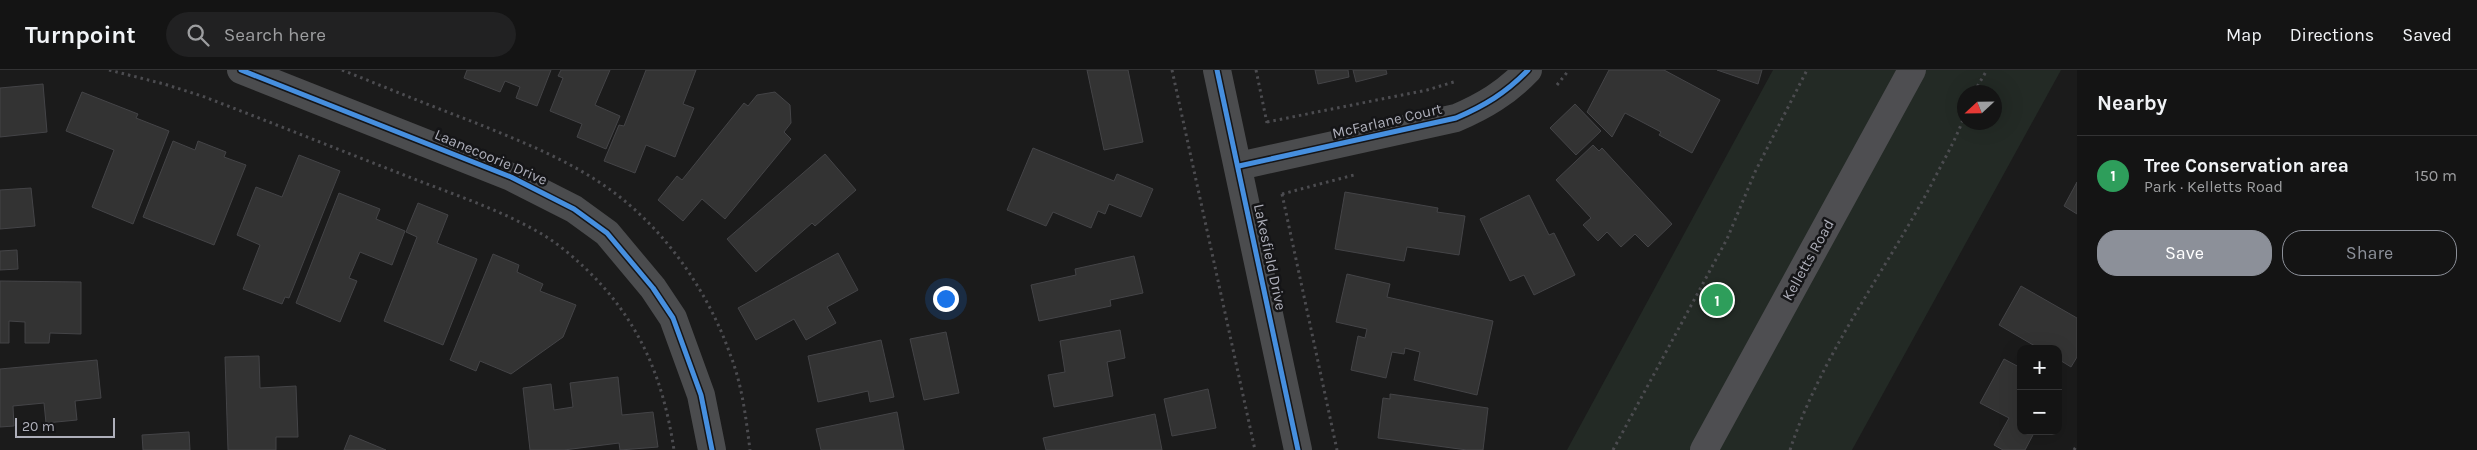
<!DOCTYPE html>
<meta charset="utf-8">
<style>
:root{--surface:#141414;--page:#212122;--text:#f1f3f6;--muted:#9d9ea0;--line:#333334;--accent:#8c9099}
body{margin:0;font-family:Karla,sans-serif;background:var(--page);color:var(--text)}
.controls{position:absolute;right:15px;bottom:15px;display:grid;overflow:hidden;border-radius:10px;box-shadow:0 5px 20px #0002}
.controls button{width:45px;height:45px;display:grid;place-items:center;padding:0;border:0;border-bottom:1px solid var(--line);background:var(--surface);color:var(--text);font:25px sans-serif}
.compass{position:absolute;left:1957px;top:15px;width:45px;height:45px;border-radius:50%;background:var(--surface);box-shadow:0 5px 20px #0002;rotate:248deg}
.scale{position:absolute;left:15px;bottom:12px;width:100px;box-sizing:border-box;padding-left:5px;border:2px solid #aeafba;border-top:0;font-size:14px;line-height:18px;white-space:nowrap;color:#aeafba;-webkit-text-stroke:4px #151517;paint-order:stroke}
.you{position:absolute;left:945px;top:228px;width:18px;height:18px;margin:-12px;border:4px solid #fff;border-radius:50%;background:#1a73e8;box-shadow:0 0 0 8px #1a73e833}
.badge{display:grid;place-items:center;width:32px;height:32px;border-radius:50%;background:var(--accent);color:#fff;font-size:16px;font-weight:700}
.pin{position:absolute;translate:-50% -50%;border:2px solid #fff;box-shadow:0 1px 5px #0006}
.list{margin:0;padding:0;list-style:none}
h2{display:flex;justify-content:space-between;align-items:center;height:65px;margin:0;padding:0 20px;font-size:21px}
h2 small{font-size:16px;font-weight:400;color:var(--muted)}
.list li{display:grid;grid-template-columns:32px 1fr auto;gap:15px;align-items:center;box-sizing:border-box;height:80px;padding:0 20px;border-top:1px solid var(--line)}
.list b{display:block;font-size:19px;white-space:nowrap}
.list p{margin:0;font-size:16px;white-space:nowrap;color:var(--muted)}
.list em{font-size:16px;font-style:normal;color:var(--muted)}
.actions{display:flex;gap:10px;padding:15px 20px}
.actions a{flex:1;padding:11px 0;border:1px solid var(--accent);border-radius:20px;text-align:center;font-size:18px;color:var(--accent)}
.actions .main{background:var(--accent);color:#fff}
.icon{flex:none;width:28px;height:28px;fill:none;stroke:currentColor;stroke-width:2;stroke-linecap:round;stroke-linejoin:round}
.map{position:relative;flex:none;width:2077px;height:380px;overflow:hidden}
header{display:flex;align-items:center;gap:30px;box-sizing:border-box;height:70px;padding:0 25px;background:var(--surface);border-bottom:1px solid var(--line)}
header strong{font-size:24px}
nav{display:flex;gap:28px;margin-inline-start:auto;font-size:18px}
.search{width:350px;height:45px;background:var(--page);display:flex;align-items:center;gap:12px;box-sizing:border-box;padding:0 18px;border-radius:28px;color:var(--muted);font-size:19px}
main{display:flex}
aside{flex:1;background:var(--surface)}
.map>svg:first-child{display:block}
.green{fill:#232a25;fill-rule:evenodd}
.building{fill:#333;stroke:#444447}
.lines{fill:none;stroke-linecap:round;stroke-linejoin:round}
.path{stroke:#4c4c50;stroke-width:3;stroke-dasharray:2.5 4;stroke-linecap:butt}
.minor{stroke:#4b4c4e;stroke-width:28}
.primary{stroke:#4e4e51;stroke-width:28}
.cycleway-casing{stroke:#151517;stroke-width:8}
.cycleway{stroke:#468fdf;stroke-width:5}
.labels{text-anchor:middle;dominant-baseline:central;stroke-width:5;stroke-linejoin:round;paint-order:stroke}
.street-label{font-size:15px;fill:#aeafba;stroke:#151517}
</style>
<header>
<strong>Turnpoint</strong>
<div class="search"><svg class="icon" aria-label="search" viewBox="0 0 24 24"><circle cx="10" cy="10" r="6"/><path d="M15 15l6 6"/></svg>Search here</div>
<nav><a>Map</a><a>Directions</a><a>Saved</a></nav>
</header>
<main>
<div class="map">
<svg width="2077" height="380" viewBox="0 0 2077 380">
<rect width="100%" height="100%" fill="#1b1b1b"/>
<path class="green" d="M 1773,0 L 2061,0 L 1852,380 L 1567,380 ZM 1964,22 L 1994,22 L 1994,52 L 1964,52 Z"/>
<g class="building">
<polygon points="467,0 551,0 537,36 516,28 520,17 505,11 500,22 464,8"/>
<polygon points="561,0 610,0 595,35 620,46 606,79 577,67 582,54 550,41 563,8 558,6"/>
<polygon points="646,0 696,0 683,34 694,38 675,87 646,75 635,103 604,91 619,55 624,56"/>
<polygon points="1087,0 1128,0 1143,72 1104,80"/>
<polygon points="1315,0 1348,0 1349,7 1318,14"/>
<polygon points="1353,0 1386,0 1387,4 1356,12"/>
<polygon points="1609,0 1664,0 1720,30 1692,83 1659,65 1661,62 1625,43 1612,67 1587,42"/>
<polygon points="1717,0 1762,0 1758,14"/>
<polygon points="43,14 47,62 0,67 0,18"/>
<polygon points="82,22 138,44 136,48 169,61 133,154 92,137 114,80 66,61"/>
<polygon points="775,22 790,35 791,53 784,62 791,69 725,149 702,129 683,151 658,130 677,106 682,110 744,33 748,36 757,25"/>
<polygon points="1575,34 1601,61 1576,85 1550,58"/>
<polygon points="173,71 195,80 198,71 226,82 224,87 246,95 214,175 143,147"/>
<polygon points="1593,75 1599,81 1602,78 1672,154 1648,177 1635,164 1621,177 1607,162 1598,171 1583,155 1591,148 1556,110"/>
<polygon points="1033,78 1114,111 1117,104 1153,119 1141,147 1109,134 1105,144 1098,141 1091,158 1053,142 1046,156 1007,140"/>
<polygon points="825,84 856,120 815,156 812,153 756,202 727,169"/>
<polygon points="299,85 340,101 289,228 285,227 282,234 243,219 260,175 237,165 256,117 282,127"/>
<polygon points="2077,112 2077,144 2064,136"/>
<polygon points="31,118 35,156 0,159 0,120"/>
<polygon points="1345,122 1438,138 1437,142 1465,146 1459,185 1407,177 1404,191 1335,179"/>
<polygon points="339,123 380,139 376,149 405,161 392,195 360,182 349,208 357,211 340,252 296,233"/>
<polygon points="1529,125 1549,165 1554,163 1575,205 1534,225 1524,205 1510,211 1480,149"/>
<polygon points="418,133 448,145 437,173 477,189 443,275 384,251 417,167 406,162"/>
<polygon points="17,180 18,199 0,200 0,181"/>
<polygon points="838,183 858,220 827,237 836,253 806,270 794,249 756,270 738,238"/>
<polygon points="493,184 519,195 517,202 543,214 540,221 576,235 563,267 511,304 480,291 476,301 450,290"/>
<polygon points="1134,186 1143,223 1110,230 1111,236 1039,251 1031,215 1076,205 1075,199"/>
<polygon points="1347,204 1390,214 1387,227 1493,251 1477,325 1414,310 1420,282 1405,278 1404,284 1392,282 1386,308 1351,300 1358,266 1365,268 1367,259 1336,252"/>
<polygon points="0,211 81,212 81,264 50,263 49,273 25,273 25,252 9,251 9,273 0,273"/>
<polygon points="2021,216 2077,248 2077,287 2071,297 2058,289 2058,279 2040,279 1999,255"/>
<polygon points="1120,260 1125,288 1107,292 1113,326 1054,337 1048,305 1065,302 1060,271"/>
<polygon points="946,262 959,323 924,330 910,269"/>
<polygon points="881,270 894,327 870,332 868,321 818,332 808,286"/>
<polygon points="259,286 260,318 296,316 298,367 276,367 276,380 228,380 225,287"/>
<polygon points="2004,289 2021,298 2021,361 2034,363 2025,380 2003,380 1994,375 2009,348 1980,333"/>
<polygon points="97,290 101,328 75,331 77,350 46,353 44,333 13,336 14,356 0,357 0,299"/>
<polygon points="618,307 622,345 653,342 658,377 620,380 619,373 564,380 530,380 523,318 551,314 554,340 573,337 570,313"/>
<polygon points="1208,319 1216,358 1172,366 1164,329"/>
<polygon points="1390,324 1488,338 1483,380 1467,380 1378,368 1383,328 1390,329"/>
<polygon points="897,342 904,380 821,380 816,359"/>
<polygon points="1155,344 1162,380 1046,380 1043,368"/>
<polygon points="189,362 190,380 143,380 142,365"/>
<polygon points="350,365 386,380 344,380"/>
</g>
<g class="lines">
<g class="path">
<path d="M 109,0 L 164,14 L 202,26 C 270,52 337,79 404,105 C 449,123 497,138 540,163 C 556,172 571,185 584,197 C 639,249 663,307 674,380"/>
<path d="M 342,0 C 387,18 431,36 476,53 C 518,70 561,87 599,112 C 659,151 706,216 730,284 C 742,314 746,348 750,380"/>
<polyline points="1172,0 1255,380"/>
<polyline points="1256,0 1267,53"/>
<polyline points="1557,15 1569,0"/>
<polyline points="1974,22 1987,0"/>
<polyline points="1267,52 1427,20 1457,11"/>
<polyline points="1282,124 1354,105"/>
<polyline points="1282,124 1337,380"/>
<polyline points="1613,380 1727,169 1755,102 1807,0"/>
<path d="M 1790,380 C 1820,288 1883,204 1929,119 C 1941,95 1955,72 1964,47"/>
<polyline points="2074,380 2077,375"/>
</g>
<g class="minor">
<polyline points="241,0 511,107 574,139 607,163 653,218 673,248 701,325 712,380"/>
<polyline points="1217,0 1298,380"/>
<path d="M 1239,96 L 1456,48 C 1484,36 1506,23 1528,0"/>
</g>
<polyline class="primary" points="1704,380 1912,0"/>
<g class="cycleway-casing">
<g id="cycleway">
<polyline points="241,0 511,107 574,139 607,163 653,218 673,248 701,325 712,380"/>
<polyline points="1217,0 1298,380"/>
<path d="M 1239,96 L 1456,48 C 1484,36 1506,23 1528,0"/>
</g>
</g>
<use href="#cycleway" class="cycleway"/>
</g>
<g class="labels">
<g class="street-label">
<text transform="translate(1387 51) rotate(-13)">McFarlane Court</text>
<text transform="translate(491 87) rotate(23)">Laanecoorie Drive</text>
<text transform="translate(1270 187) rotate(78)">Lakesfield Drive</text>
<text transform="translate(1808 190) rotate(-61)">Kelletts Road</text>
</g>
</g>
</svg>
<div class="controls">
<button>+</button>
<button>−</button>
</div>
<svg class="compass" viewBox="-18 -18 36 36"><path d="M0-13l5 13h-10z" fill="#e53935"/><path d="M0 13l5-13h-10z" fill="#9d9ea0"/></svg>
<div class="scale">20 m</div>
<div class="you"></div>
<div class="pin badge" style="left:1717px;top:230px;background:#2e9e5b">1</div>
</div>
<aside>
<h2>Nearby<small></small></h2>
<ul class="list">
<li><span class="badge" style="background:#2e9e5b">1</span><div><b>Tree Conservation area</b><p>Park · Kelletts Road</p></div><em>150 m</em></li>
</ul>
<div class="actions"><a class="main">Save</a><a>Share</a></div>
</aside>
</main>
